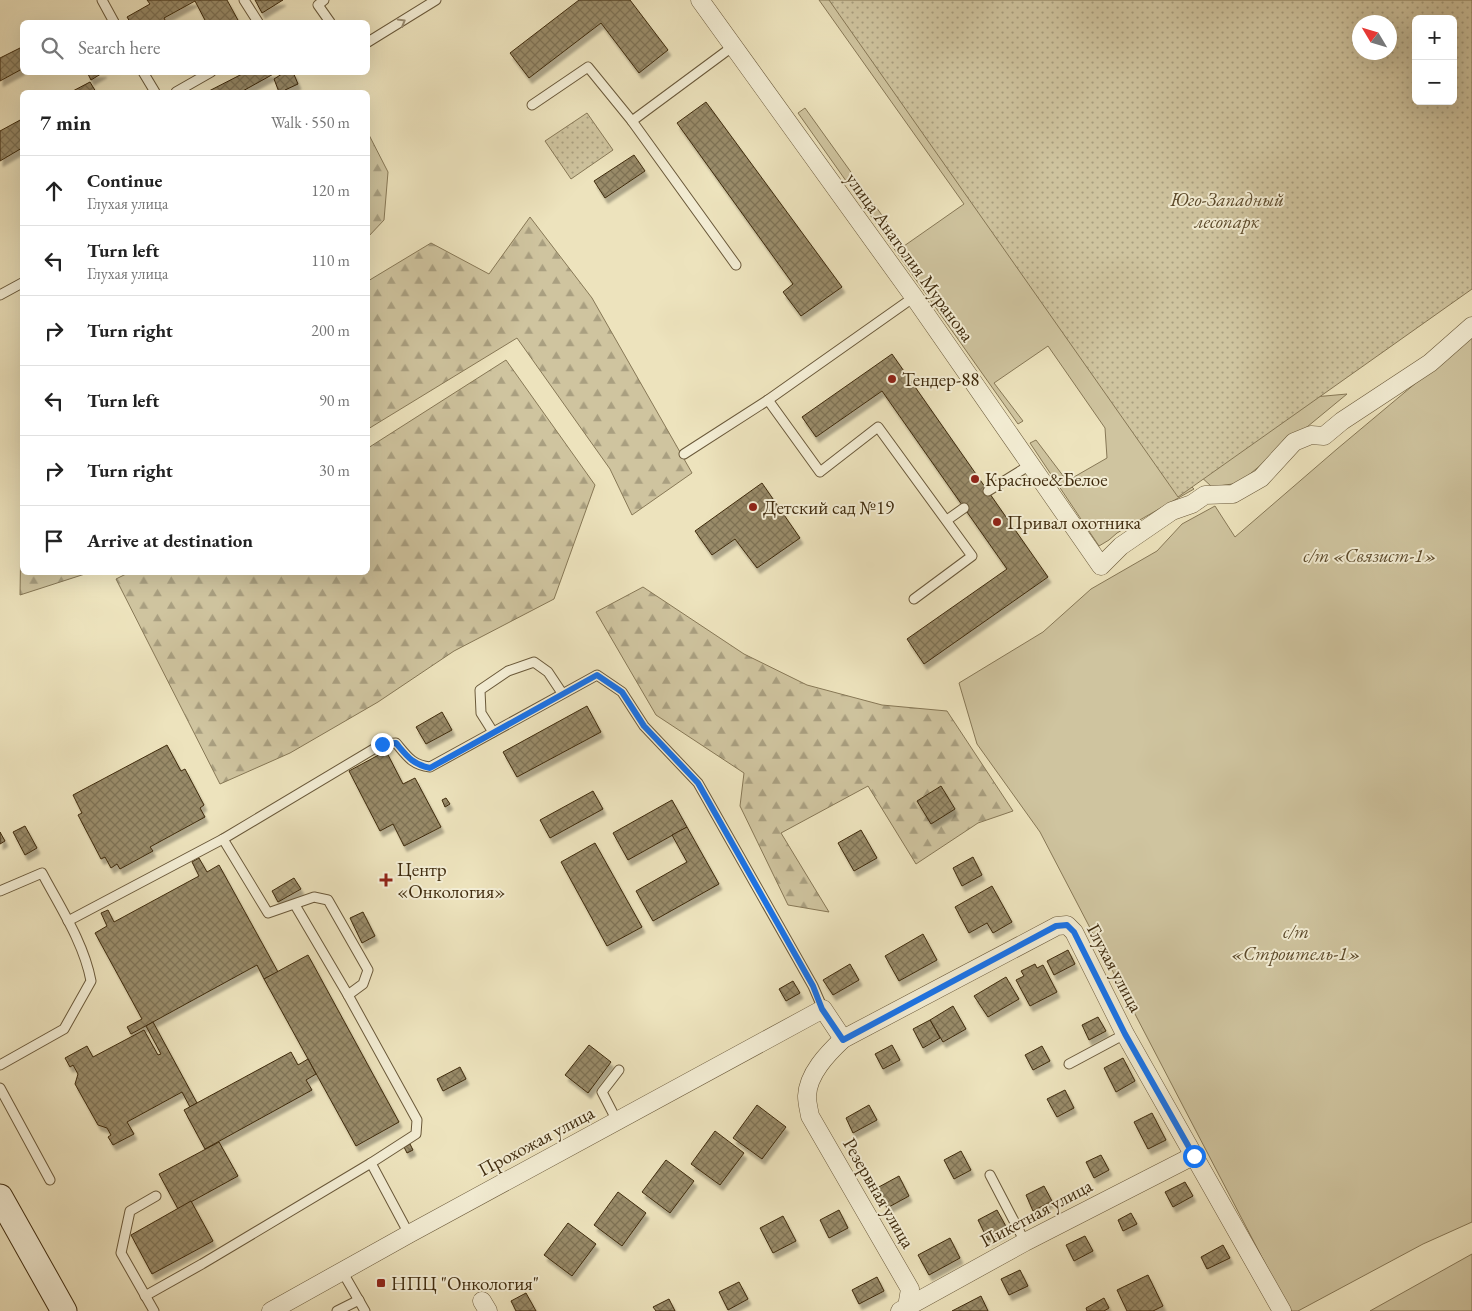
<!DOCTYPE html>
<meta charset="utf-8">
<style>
:root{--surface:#fff;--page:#f6f6f6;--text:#222;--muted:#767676;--line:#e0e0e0}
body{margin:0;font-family:"EB Garamond",serif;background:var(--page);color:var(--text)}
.controls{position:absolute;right:15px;top:15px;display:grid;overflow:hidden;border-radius:8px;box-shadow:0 5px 20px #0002}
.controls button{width:45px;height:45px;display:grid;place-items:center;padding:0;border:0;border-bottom:1px solid var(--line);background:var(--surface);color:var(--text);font:25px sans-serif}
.compass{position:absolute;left:1352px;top:15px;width:45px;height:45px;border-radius:50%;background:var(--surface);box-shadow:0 5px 20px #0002;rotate:308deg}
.stop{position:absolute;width:15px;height:15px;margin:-11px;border:4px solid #1a73e8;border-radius:50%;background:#fff}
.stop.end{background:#1a73e8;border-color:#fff;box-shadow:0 1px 5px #0008}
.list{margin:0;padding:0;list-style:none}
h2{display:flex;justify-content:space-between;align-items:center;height:65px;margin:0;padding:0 20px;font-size:21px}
h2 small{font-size:16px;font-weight:400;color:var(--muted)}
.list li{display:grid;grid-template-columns:32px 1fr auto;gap:15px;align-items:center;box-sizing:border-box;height:70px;padding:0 20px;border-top:1px solid var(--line)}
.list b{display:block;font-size:19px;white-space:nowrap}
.list p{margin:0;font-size:16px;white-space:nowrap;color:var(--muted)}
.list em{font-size:16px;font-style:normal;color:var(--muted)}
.icon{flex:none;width:28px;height:28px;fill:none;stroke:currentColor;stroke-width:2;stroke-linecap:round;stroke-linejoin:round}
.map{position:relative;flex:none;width:1472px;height:1311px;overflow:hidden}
.search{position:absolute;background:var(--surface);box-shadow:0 5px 20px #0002;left:20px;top:20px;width:350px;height:55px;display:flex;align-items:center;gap:12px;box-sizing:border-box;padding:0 18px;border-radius:8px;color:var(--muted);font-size:19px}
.panel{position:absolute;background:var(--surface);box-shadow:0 5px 20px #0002;left:20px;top:90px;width:350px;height:485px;border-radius:8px}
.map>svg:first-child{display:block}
.green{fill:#cfc49f;stroke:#877856}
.forest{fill:url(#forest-firs);stroke:#877856}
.park{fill:url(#park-dots);stroke:#877856;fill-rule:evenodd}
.building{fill:url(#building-cross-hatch);stroke:#3f2b0e;filter:url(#shadow)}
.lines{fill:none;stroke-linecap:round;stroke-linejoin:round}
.lane-casing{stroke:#6a593a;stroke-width:11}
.street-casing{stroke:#6a593a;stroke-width:19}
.secondary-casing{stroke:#3f2b0e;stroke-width:27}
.lane{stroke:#f3edd4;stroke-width:9}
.street{stroke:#f3edd4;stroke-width:18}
.secondary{stroke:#f3edd4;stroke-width:25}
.oneway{stroke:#998c71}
.route{stroke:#1a73e8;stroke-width:6}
.poi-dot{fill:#8f2418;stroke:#f3edd4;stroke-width:2}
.labels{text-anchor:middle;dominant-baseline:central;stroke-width:4;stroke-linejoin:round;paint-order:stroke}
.park-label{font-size:19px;font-style:italic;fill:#5c4a2b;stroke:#f3edd4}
.street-label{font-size:19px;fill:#3f2b0e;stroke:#f3edd4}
.poi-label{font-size:19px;fill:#3f2b0e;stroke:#f3edd4;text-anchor:start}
</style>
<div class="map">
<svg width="1472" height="1311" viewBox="0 0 1472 1311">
<defs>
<pattern id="forest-firs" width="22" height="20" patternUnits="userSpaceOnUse" patternTransform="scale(1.25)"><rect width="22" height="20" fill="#cfc49f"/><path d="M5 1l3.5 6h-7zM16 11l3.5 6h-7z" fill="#a99f80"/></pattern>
<pattern id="park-dots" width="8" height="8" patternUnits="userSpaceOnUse" patternTransform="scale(1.25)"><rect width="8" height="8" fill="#cfc49f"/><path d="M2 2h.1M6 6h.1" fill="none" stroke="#a99f80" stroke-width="1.8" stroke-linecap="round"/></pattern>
<pattern id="building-cross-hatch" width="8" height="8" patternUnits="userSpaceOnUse" patternTransform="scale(1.25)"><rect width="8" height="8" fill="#998b69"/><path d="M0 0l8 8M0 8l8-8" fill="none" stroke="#7e7255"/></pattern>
<filter id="shadow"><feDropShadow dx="3" dy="5.5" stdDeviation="1" flood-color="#0004"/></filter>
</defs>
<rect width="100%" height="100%" fill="#ede3bd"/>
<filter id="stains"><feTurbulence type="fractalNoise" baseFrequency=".004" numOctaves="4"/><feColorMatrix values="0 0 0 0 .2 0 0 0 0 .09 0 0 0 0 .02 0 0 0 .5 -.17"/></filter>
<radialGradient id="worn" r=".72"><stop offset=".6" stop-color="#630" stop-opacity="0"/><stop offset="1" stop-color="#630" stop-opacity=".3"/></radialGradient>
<g class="green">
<polygon points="819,0 833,0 1259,402 1347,394 1239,483 1212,487 1198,474 1185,480 1194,489 1117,533 1109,540 1099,546 1030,443 1036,440 1067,481 1107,458 1105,428 1048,346 994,383 1023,421 1018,424 798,113 805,108 904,246 964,204"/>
<polygon points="1472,336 1472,1222 1423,1244 1298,1311 1290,1311 1040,832 977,744 959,683 1043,632 1091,589 1157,551 1182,524 1215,506 1235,537 1337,449"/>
<polygon points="1472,1254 1472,1311 1370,1311"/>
</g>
<g class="forest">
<polygon points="368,133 388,172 384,220 368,237"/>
<polygon points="530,217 592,298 692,473 632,515 610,469 517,338 368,429 368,281 431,243 489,274"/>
<polygon points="506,360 595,485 554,599 454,651 378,702 290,753 220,784 116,579 130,572 368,572 368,448"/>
<polygon points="22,469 22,572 88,573 20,595"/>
<polygon points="643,587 744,654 807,685 882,705 947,711 1013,811 978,823 916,864 868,786 781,833 829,912 788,905 740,806 744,773 656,715 596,612"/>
</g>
<g class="park">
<path d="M 829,0 L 1472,0 L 1472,289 L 1178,497 ZM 1416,19 L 1453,19 L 1453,101 L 1416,101 ZM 1360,22 L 1390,22 L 1390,52 L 1360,52 Z"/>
<polygon points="587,113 613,150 571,179 545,141"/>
</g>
<g class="building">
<polygon points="147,0 227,0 239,22 206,22 195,1 164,18 166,22 130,22 127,17 150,4"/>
<polygon points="255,0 283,0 262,13"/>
<polygon points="579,0 630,0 668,50 639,73 601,23 529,78 510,53"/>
<polygon points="22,47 22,69 0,81 0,58"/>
<polygon points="87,72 104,72 91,80"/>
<polygon points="246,72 277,72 241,92 207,92"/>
<polygon points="285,72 293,72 298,84 285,90 286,92 279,92 274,79"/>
<polygon points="90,82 96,92 71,92"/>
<polygon points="706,102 842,287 801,316 783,292 793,284 677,123"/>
<polygon points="22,119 22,148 0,161 0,131"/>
<polygon points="634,155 645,171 605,198 594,181"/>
<polygon points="892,354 1048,577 924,664 907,639 1007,569 882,391 816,437 802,417"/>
<polygon points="762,483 800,538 757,568 735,539 712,555 695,531"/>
<polygon points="587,706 601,732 517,777 503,752"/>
<polygon points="442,712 452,730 426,744 416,727"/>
<polygon points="167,745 181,771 185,769 204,805 200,808 205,817 150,847 153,851 120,869 117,864 111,868 105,857 101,859 78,815 82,813 73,795"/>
<polygon points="386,751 403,784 415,778 441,827 404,846 393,824 380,831 349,771"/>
<polygon points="941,786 955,809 931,824 917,801"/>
<polygon points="593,791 603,809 550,838 540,820"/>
<polygon points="446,798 450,804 445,807 442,800"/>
<polygon points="672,800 687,827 628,860 613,833"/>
<polygon points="25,826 37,848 25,855 13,832"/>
<polygon points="687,827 719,884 653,921 636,891 687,862 672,835"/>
<polygon points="861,830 877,858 854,871 838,843"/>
<polygon points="0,832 5,841 0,844"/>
<polygon points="595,843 642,927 607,946 561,862"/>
<polygon points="973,857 982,875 962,886 953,868"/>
<polygon points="199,858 207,872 219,865 278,972 264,979 257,965 131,1034 127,1027 142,1019 95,933 107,926 101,913 108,910 114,922 199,876 192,862"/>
<polygon points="294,878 301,889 278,902 272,891"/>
<polygon points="992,886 1012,922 993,933 987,923 969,933 955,907"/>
<polygon points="363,912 375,936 362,943 350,918"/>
<polygon points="923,934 937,960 899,981 885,956"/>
<polygon points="1068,950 1075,964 1054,975 1047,961"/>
<polygon points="308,955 399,1122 356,1146 264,979"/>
<polygon points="850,964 859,980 833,995 823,980"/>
<polygon points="1035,964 1037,968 1043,965 1057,992 1030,1006 1016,980 1024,976 1021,971"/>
<polygon points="1006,977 1019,999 988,1017 974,996"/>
<polygon points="793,981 800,993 786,1001 779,989"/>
<polygon points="953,1006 966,1029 943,1042 930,1020"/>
<polygon points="1098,1017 1106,1031 1089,1040 1082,1025"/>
<polygon points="930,1020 940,1038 923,1048 913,1029"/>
<polygon points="153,1022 197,1103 190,1107 182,1092 127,1122 134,1134 113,1145 108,1137 111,1135 107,1128 98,1125 75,1084 78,1074 73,1065 70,1067 65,1058 87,1046 93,1057 144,1030 158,1055 161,1054 146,1026"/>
<polygon points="589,1045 611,1062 588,1093 565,1075"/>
<polygon points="892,1045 900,1060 883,1069 875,1054"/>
<polygon points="1042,1046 1050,1061 1033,1070 1025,1055"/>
<polygon points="291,1052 298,1065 308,1059 316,1074 306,1080 312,1090 205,1149 184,1110"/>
<polygon points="1123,1058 1135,1081 1116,1092 1104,1068"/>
<polygon points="460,1067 466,1079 443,1091 437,1079"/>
<polygon points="1065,1090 1074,1108 1057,1117 1047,1099"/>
<polygon points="757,1105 786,1127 762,1159 733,1138"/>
<polygon points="869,1105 877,1120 853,1133 846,1118"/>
<polygon points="1152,1113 1166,1140 1148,1149 1134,1122"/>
<polygon points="715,1131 744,1153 720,1185 691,1164"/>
<polygon points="219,1142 238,1176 178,1209 159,1174"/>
<polygon points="410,1144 413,1150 407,1153 404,1147"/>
<polygon points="961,1151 971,1170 954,1179 944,1160"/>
<polygon points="1101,1155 1109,1170 1094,1178 1086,1162"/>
<polygon points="666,1160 694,1181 670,1213 642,1192"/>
<polygon points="899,1176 909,1196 887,1208 877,1188"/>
<polygon points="1185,1182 1193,1196 1173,1207 1165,1192"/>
<polygon points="1044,1186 1052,1201 1033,1211 1026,1195"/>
<polygon points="618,1192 646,1213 622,1246 594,1225"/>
<polygon points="191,1201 213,1241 152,1274 131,1235"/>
<polygon points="839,1210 848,1228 829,1238 820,1220"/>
<polygon points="997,1210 1008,1230 988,1240 978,1220"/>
<polygon points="1131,1213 1137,1224 1123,1231 1118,1220"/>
<polygon points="783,1216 796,1241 773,1253 760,1228"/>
<polygon points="568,1223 596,1244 572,1276 544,1255"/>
<polygon points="1085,1236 1093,1251 1074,1261 1066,1245"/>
<polygon points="950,1238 960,1258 929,1275 918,1255"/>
<polygon points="1223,1245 1230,1258 1207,1269 1201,1257"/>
<polygon points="1020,1270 1028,1286 1009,1295 1001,1279"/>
<polygon points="1148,1275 1163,1306 1153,1311 1127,1311 1117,1290"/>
<polygon points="877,1277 884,1291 859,1304 852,1290"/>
<polygon points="739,1282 748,1299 728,1310 719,1292"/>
<polygon points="526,1293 536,1311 516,1311 511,1301"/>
<polygon points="981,1296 988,1311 952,1311"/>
<polygon points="1104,1298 1109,1308 1104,1311 1087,1311 1086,1308"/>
<polygon points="669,1299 675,1311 656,1311 653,1307"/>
</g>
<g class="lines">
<g class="lane-casing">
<g id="lane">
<polyline points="102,0 114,22"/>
<polyline points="244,0 258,22"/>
<polyline points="324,0 318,5 330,22"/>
<polyline points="368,42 436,0"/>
<polyline points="732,47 632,121 736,265"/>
<polyline points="143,72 155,92"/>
<polyline points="176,92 211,72"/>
<polyline points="532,105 588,67 632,121"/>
<polyline points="0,295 22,283"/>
<polyline points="768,400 820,472 878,427 972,556 914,599"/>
<polyline points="684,454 768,400 914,297"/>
<polyline points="988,491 1030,465"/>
<polyline points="947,520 964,508"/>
<polyline points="493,732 481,713 480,690 508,671 534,662 548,672 562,693"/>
<polyline points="223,839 268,913 314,897 328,900 368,970 363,984 348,995"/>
<path d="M 0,891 L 42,873 C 60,907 84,943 91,981 L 64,1029 L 0,1065"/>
<path d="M 68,921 L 223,839 L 382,744 L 396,743 C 407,756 412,765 430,767 L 597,675 L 622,692 L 644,726 L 698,783 L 813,986 L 823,1009"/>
<polyline points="1069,1064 1125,1034"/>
<polyline points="0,1088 50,1180"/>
<polyline points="617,1121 602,1092 619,1070"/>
<polyline points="371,1163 409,1234"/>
<polyline points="990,1175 1025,1242"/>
<polyline points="342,1271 365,1311"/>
<polyline points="145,1296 202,1264 371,1163 416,1134 417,1120 348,995 295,905"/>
<polyline points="154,1311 121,1253 130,1211 156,1196"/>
<polyline points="337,1311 359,1300"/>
</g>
</g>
<g class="street-casing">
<g id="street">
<polyline points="700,0 914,297 1101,566 1121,546 1172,511 1192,504 1205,495 1233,494 1261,478 1294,442 1311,435 1324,436 1342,421 1430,363 1472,326"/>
<polyline points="482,1301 488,1311"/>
<polyline points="271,1311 409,1234 823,1009 843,1039"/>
<polyline points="900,1311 1025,1242 1193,1156"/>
<path d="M 909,1311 L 907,1307 L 910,1289 L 810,1116 C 809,1110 807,1103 807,1096 C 808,1074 827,1054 843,1039 L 1057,926 L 1067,925 L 1074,932 L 1125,1034 L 1282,1311"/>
</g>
</g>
<g class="secondary-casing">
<polyline id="secondary" points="0,1197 64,1311"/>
</g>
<use href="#lane" class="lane"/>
<use href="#street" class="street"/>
<use href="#secondary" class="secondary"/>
</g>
<defs><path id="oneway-chevron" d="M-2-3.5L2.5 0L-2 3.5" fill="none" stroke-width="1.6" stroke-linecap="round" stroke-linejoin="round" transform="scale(1.25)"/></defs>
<use class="oneway" href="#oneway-chevron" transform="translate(402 22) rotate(-30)"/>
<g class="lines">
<path class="route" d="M 382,744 L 396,743 C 407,756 412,764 430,768 L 597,675 L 622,692 L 644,726 L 698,783 L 813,986 L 822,1009 L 843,1040 L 1056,926 L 1067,925 L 1074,932 L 1125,1034 L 1194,1156"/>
</g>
<g class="poi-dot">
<circle cx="892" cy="379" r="5"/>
<circle cx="975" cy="479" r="5"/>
<circle cx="753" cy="507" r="5"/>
<circle cx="997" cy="522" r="5"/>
<path d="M383.5 872.5h5v5h5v5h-5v5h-5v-5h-5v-5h5z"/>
<rect x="376" y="1278" width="10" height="10" rx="2.5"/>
</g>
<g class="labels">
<g class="park-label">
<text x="1227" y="199">Юго-Западный<tspan x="1227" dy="22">лесопарк</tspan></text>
<text x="1370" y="555">с/т «Связист-1»</text>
<text x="1296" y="931">с/т<tspan x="1296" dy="22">«Строитель-1»</tspan></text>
</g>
<g class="street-label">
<text transform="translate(910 257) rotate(54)">улица Анатолия Муранова</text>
<text transform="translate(1115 968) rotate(62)">Глухая улица</text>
<text transform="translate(536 1141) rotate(-28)">Прохожая улица</text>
<text transform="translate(879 1193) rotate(60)">Резервная улица</text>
<text transform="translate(1036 1213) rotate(-28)">Пикетная улица</text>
</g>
<g class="poi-label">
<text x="902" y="379">Тендер-88</text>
<text x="985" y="479">Красное&amp;Белое</text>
<text x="763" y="507">Детский сад №19</text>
<text x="1007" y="522">Привал охотника</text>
<text x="397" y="869">Центр<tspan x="397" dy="22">«Онкология»</tspan></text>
<text x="391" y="1283">НПЦ "Онкология"</text>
</g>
</g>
<rect width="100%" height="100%" filter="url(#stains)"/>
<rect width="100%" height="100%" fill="url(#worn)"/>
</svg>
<div class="controls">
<button>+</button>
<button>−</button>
</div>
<svg class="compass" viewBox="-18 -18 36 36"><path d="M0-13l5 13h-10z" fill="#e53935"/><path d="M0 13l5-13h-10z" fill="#767676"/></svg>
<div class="stop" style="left:1194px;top:1156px"></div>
<div class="stop end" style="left:382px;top:744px"></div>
<div class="search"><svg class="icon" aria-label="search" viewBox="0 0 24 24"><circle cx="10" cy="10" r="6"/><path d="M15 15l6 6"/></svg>Search here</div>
<section class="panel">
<h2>7 min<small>Walk · 550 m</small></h2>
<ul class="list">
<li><svg class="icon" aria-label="ahead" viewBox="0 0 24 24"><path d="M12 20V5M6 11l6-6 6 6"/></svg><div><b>Continue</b><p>Глухая улица</p></div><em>120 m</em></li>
<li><svg class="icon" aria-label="left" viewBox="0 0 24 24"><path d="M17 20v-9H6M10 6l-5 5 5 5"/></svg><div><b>Turn left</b><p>Глухая улица</p></div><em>110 m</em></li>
<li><svg class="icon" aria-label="right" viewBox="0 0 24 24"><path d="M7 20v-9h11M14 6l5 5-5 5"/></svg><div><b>Turn right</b></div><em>200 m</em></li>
<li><svg class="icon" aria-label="left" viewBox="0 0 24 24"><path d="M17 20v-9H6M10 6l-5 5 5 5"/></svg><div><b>Turn left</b></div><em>90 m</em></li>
<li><svg class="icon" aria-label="right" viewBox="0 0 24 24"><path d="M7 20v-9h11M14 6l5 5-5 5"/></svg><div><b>Turn right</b></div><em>30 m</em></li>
<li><svg class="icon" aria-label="arrive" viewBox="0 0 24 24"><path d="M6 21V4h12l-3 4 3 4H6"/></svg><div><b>Arrive at destination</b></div></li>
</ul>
</section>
</div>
